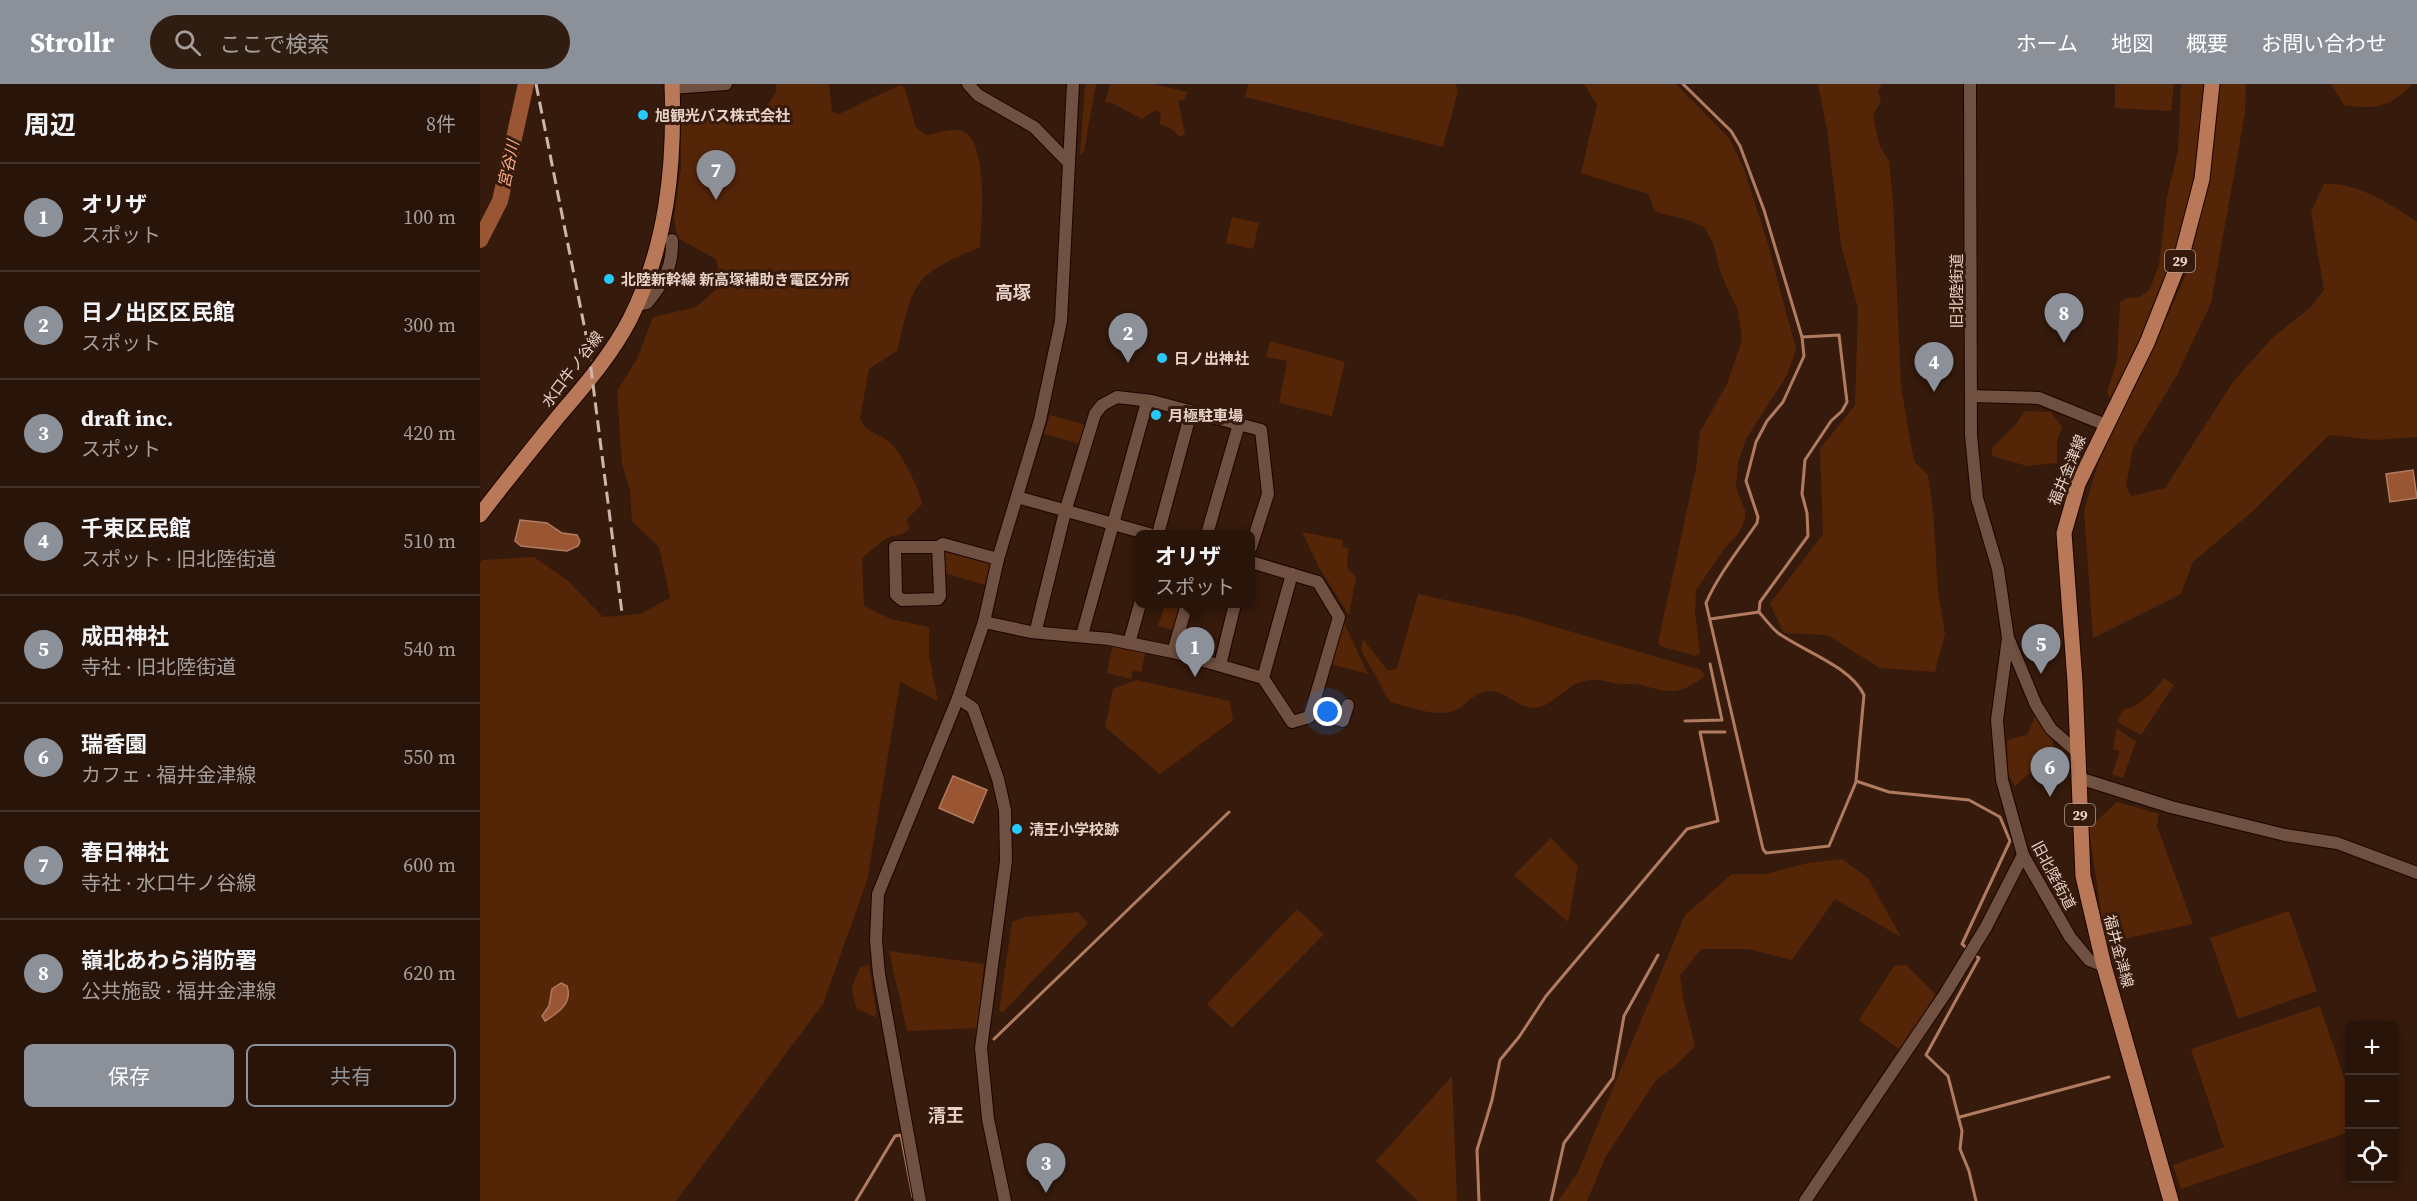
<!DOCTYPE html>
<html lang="ja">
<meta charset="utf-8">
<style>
:root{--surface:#281409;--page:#301d12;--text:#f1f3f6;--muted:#a59e9c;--line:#44332a;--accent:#8c9099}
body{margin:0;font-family:"Source Serif 4","Noto Sans JP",serif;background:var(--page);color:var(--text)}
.controls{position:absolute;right:18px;bottom:18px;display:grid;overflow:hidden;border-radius:9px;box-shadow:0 3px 9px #0003}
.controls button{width:54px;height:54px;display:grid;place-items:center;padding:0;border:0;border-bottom:2px solid var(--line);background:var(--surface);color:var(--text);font:30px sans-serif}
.you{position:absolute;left:848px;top:628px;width:21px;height:21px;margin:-15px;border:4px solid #fff;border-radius:50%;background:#1a73e8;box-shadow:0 0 0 9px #1a73e833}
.badge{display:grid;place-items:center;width:39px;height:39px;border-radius:50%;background:var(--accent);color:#fff;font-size:20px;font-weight:700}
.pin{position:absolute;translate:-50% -50px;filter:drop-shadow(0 2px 3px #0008)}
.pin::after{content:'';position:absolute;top:32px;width:21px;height:18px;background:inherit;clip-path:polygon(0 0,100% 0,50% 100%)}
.popup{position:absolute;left:655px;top:446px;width:120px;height:78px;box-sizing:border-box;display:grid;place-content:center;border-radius:9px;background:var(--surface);filter:drop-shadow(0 2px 4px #0005);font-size:20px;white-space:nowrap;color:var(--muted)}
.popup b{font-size:22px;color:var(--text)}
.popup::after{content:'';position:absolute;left:50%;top:100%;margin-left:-12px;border:12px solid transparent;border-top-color:var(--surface)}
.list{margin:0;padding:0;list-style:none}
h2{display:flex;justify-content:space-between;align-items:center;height:78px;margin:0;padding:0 24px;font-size:26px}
h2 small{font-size:20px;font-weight:400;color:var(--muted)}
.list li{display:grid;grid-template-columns:39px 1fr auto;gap:18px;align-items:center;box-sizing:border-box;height:108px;padding:0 24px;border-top:2px solid var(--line)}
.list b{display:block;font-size:22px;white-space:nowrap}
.list p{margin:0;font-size:20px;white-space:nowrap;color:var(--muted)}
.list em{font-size:20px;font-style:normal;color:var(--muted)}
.actions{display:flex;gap:12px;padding:18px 24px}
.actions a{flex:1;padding:14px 0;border:2px solid var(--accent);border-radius:9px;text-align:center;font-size:21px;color:var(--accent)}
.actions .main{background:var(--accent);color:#fff}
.icon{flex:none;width:33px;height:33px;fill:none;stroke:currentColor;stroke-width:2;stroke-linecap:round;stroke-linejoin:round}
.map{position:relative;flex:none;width:1937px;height:1117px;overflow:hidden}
header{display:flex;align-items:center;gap:36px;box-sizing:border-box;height:84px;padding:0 30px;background:var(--accent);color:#fff}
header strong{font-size:28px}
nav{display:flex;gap:33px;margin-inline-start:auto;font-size:21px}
.search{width:420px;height:54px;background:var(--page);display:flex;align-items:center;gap:15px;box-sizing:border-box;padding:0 21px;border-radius:33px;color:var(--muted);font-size:22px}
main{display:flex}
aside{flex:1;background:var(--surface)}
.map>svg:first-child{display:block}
.green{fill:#552508}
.water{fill:#9a5633;stroke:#b17b60;stroke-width:1.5}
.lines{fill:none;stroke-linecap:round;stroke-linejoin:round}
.stream{stroke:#b17b60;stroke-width:3}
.river{stroke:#9a5633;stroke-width:16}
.minor-casing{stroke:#1c0400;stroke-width:14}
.major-casing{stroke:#1c0400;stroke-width:17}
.minor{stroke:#705040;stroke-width:12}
.major{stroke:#b97959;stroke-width:15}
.rail{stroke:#ccb6ad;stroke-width:3;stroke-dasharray:12 6;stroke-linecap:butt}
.poi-dot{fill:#25c9fe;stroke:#361a0c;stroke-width:2}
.labels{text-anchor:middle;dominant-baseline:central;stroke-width:6;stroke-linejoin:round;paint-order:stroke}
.shield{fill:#361a0c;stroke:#b19b90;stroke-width:1.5}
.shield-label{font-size:14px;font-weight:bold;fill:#e6d2c9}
.poi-label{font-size:15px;font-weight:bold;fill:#e6d2c9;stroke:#361a0c;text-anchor:start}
.street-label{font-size:15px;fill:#e6d2c9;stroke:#361a0c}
.water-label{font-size:16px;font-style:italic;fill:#faac85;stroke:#361a0c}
.quarter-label{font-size:18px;font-weight:bold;fill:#e6d2c9;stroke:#361a0c}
</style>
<header>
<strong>Strollr</strong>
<div class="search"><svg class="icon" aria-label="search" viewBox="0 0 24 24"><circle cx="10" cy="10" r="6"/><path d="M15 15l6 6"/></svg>ここで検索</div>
<nav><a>ホーム</a><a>地図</a><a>概要</a><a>お問い合わせ</a></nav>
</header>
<main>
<aside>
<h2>周辺<small>8件</small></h2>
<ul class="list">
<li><span class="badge">1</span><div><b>オリザ</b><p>スポット</p></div><em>100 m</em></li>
<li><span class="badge">2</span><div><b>日ノ出区区民館</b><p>スポット</p></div><em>300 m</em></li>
<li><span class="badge">3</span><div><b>draft inc.</b><p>スポット</p></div><em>420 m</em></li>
<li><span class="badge">4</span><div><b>千束区民館</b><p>スポット · 旧北陸街道</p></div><em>510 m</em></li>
<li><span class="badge">5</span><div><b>成田神社</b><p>寺社 · 旧北陸街道</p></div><em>540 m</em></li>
<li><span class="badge">6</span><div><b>瑞香園</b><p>カフェ · 福井金津線</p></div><em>550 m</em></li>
<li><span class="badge">7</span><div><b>春日神社</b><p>寺社 · 水口牛ノ谷線</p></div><em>600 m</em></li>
<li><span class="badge">8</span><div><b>嶺北あわら消防署</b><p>公共施設 · 福井金津線</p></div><em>620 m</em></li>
</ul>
<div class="actions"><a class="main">保存</a><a>共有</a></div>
</aside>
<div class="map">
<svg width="1937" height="1117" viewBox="0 0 1937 1117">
<rect width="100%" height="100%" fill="#361a0c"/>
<g class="green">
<path d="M 296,0 L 349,0 L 352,28 L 359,30 L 420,1 L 425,4 L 436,44 L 446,51 C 456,50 469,45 478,46 C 511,50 501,141 500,163 C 431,193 435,195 417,267 L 389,285 L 380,334 C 384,347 398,349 408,357 C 419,364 441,407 442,420 L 426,436 L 430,444 C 422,454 416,449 407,454 C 399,459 390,468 382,474 L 384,522 L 411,535 L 449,543 L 449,573 L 458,617 L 420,598 L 387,797 L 343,920 L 196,1117 L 0,1117 L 0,479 L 2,476 L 54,473 L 88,497 L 123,533 L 160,530 L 190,514 L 179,463 L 152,437 L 150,406 L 142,380 L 137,307 L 158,273 L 173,233 L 216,223 L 241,201 L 236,175 L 197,154 L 194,133 L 201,84 L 201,31 L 222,25 L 260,31 L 283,27 L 296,9 Z"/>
<polygon points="605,0 616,0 604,67 600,71"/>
<polygon points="630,0 673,0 708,8 704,16 698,17 705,50 700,53 690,44 680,40 681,29 676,26 662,35 630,18 625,19"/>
<polygon points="768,0 976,0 978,7 963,63 765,13"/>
<polygon points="1104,0 1196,0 1249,54 1264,85 1288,160 1316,265 1307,291 1266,355 1258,379 1256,404 1265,426 1265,435 1259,449 1245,464 1216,506 1215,528 1220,569 1216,572 1180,562 1178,558 1216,385 1220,348 1247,300 1262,256 1258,227 1241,190 1234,161 1224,143 1208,136 1175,128 1168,110 1101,89 1117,21"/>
<polygon points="1338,0 1402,0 1398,8 1401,18 1393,30 1399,60 1409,77 1413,116 1421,303 1434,377 1448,391 1453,427 1458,507 1465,550 1455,588 1400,584 1347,551 1304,549 1290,520 1343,450 1340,365 1375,321 1378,224 1361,161 1347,46"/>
<polygon points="1635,0 1694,0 1691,27 1635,24"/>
<polygon points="1701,0 1725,0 1714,111 1684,202 1631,317 1627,308 1637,277 1640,218 1647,214 1660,213 1670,205 1679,181 1687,112 1698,67"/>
<path d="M 1739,0 L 1766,0 L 1765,29 L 1731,219 L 1697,291 L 1653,364 L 1646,402 L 1651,412 L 1685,404 L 1753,298 L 1792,254 L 1831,223 L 1844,206 L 1831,128 L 1844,100 C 1877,98 1910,120 1937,138 L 1937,353 L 1896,356 L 1849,351 L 1772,428 L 1713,478 L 1701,510 L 1613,554 L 1604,427 L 1625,356 L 1657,300 L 1706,190 L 1728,102 Z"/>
<path d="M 1851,0 L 1933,0 C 1910,23 1894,26 1864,21 Z"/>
<polygon points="752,133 779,139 773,165 746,159"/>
<polygon points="790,257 865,278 852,332 799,319 807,277 786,273"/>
<polygon points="1544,327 1571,328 1582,343 1577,358 1577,379 1547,382 1512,372 1512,364 1537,339"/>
<polygon points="570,331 609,342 604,361 564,350"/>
<path d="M 822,448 L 863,456 L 862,463 L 869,464 C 866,477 865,485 876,493 L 869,531 L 840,485 Z"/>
<polygon points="467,464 509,476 511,480 505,501 461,488 460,469"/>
<path d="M 938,510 L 1038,532 L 1221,586 L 1225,592 C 1198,612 1191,609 1161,601 C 1154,599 1143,601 1134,599 C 1127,598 1119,595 1112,596 C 1088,597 1079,617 1060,623 C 1039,628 1027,606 1008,607 C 992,608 984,626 969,628 C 950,632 928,622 910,618 L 881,566 L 883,555 L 908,587 L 917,584 Z"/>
<polygon points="685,520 704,520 696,547 678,542"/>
<polygon points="863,537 888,590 850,580"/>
<polygon points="633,560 666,567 661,588 653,586 651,595 627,589"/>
<path d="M 1684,594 L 1694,601 L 1661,651 L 1637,638 L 1643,626 C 1661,622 1673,608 1684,594 Z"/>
<polygon points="656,596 750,617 753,636 680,690 625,643 633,605"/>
<polygon points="1555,632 1573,658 1573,679 1550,689 1535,702 1528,690 1527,656 1547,651"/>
<polygon points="1637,644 1656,658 1643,694 1632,690 1640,667 1633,665"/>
<polygon points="1637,718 1679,730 1677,742 1713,840 1625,859 1609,744"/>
<polygon points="1071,754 1098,782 1088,838 1034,791"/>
<polygon points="1362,775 1388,794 1421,853 1355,815 1312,876 1268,865 1221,865 1200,892 1204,919 1215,962 1194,983 1177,995 1126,1072 1107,1117 1078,1117 1098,1088 1205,831 1252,790 1285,790 1328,779"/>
<polygon points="817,825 844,850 752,944 727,920"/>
<polygon points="1809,827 1837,907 1758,935 1730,854"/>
<polygon points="598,828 608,839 523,928 519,927 532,838 545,833"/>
<polygon points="409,867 504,880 498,944 427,947"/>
<polygon points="389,881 397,934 376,924 372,903 380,883"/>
<polygon points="1426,881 1456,911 1422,967 1379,936 1414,882"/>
<polygon points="1840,922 1869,1008 1869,1048 1701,1105 1693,1081 1744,1063 1711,965"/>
<polygon points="972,992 977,1117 938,1117 896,1077"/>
</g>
<g class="water">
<polygon points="1933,386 1937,414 1910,418 1906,390"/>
<polygon points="40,436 67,439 82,449 97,451 100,457 98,462 87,467 41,462 35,457"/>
<polygon points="473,692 507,706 493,739 459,724"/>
<path d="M 81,899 L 87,902 C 93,919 78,929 65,937 L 62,932 L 69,922 L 72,905 Z"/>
</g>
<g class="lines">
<g class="stream">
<path d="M 1203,0 L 1251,47 L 1260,62 L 1284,126 L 1322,253 L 1359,251 L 1367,318 L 1362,327 L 1351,337 L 1325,376 L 1322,410 L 1327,429 L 1328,452 L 1280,518 L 1279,528 C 1285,535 1291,543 1298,549 C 1323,567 1370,582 1384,611 L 1376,697 L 1409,708 L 1489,716 L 1520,733 L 1530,757 L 1482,860 L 1489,866"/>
<path d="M 1322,253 L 1324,272 L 1303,318 L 1287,337 L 1276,358 L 1266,397 L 1278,433 L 1277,439 C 1260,464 1238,491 1226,519 L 1283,765 L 1286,769 L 1349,762 L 1376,698"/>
<polyline points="1230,535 1279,528"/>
<polyline points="1205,637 1242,636 1230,580"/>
<polyline points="1494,871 1499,874 1446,971 1468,992 1482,1047 1480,1065 1489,1087 1496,1117"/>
<polyline points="514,955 749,728"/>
<polyline points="1480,1033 1629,993"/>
<polyline points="376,1117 415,1052 421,1051 433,1113"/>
<polyline points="999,1117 997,1066 1012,1016 1020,976 1039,953 1066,912 1207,745 1238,737 1220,648 1245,648"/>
<polyline points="1071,1117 1084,1059 1133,994 1144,932 1178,871"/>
</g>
<polyline class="river" points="0,156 20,117 46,0"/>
<g class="minor-casing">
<g id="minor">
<polyline points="488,0 498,11 554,43 589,79"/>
<polyline points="1490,0 1491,351 1497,414 1518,485 1528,554 1517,636 1522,696 1543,771 1590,853 1609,876 1624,882"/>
<polyline points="192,4 246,0"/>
<path d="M 156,221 L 167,219 C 184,199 193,182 192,156"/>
<polyline points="1491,312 1559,314 1626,341"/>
<polyline points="537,413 669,450"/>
<polyline points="678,450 711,328"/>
<polyline points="727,450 759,340"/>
<polyline points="458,463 460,512 458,515 422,516 416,511 415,463 458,463 463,460 518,475"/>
<polyline points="504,538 551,548 629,555 693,568 783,594 812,638 829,633 831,628 859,533 838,498 771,478"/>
<polyline points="556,546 585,428 615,330 622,321 637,313 672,317 781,346 788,410 771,463"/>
<polyline points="602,551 667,318"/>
<polyline points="1529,556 1556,621 1571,645 1597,668"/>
<polyline points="649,559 660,520"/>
<polyline points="693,568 707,520"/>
<polyline points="740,581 755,520"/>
<polyline points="783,594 812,490"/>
<polyline points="478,614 493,624 518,695 525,726 526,777 501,964 508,1035 525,1117"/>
<polyline points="831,628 863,637 868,621"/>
<polyline points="1599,694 1691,723 1805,751 1857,759 1937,789"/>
<polyline points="440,1117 399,890 396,856 398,810 478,614 504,538 518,475 560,336 581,237 593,0"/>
<polyline points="1325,1117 1465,910 1506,843 1543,771"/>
</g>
</g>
<g class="major-casing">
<g id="major">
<path d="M 0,431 C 25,398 51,366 77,334 C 103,303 131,272 150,235 C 187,162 195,81 192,0"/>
<polyline points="1691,1117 1624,882 1603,792 1595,598 1584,449 1598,400 1667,259 1702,171 1722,95 1732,0"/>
</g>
</g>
<use href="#minor" class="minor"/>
<use href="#major" class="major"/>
<polyline class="rail" points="56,0 108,261 142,529"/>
</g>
<g class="poi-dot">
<circle cx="163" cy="31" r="6"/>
<circle cx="129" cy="195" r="6"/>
<circle cx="682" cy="274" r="6"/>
<circle cx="676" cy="331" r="6"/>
<circle cx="537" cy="745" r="6"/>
</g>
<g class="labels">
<g class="shield">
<rect x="1685" y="166" width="30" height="22" rx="4.5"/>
<rect x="1585" y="720" width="30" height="22" rx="4.5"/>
</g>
<g class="shield-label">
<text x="1700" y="177">29</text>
<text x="1600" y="731">29</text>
</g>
<g class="poi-label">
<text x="175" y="31">旭観光バス株式会社</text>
<text x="141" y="195">北陸新幹線 新高塚補助き電区分所</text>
<text x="694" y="274">日ノ出神社</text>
<text x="688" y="331">月極駐車場</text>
<text x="549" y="745">清王小学校跡</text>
</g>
<g class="street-label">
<text transform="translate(1476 207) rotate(-90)">旧北陸街道</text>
<text transform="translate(92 285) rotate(-53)">水口牛ノ谷線</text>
<text transform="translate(1587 386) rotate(-68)">福井金津線</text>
<text transform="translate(1574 791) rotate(62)">旧北陸街道</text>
<text transform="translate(1639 867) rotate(75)">福井金津線</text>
</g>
<g class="water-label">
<text transform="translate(28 80) rotate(-78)">宮谷川</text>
</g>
<g class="quarter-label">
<text x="533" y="208">高塚</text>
<text x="466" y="1031">清王</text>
</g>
</g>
</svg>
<div class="controls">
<button>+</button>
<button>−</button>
<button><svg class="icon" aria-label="locate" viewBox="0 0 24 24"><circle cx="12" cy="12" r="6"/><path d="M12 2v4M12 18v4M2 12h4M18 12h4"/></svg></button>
</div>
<div class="you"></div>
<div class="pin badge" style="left:715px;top:593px">1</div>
<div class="popup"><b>オリザ</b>スポット</div>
<div class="pin badge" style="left:648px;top:279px">2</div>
<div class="pin badge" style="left:566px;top:1109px">3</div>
<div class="pin badge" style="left:1454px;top:308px">4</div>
<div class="pin badge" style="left:1561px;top:590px">5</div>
<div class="pin badge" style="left:1570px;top:713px">6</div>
<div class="pin badge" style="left:236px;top:116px">7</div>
<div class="pin badge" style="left:1584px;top:259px">8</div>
</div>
</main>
